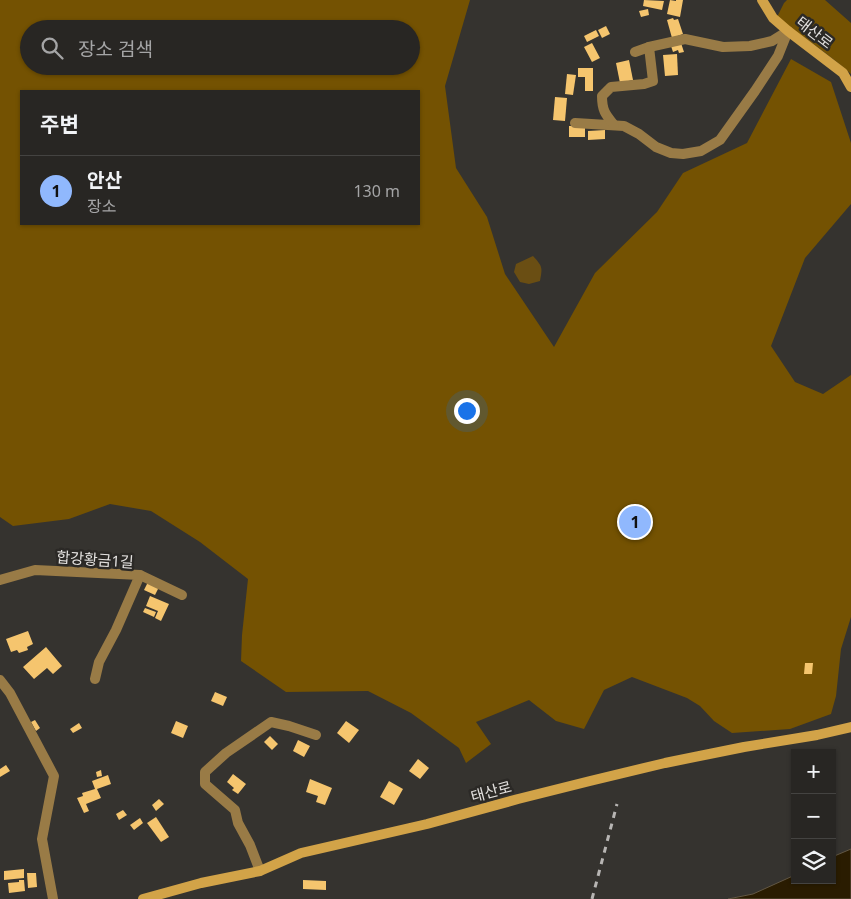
<!DOCTYPE html>
<html lang="ko">
<meta charset="utf-8">
<style>
:root{--surface:#282623;--page:#343230;--text:#f1f3f6;--muted:#a5a5a6;--line:#444341;--accent:#90b8fd}
body{margin:0;font-family:"Noto Sans","Noto Sans KR",sans-serif;background:var(--page);color:var(--text)}
.controls{position:absolute;right:15px;bottom:15px;display:grid;overflow:hidden;border-radius:0px;box-shadow:0 1px 4px #0004}
.controls button{width:45px;height:45px;display:grid;place-items:center;padding:0;border:0;border-bottom:1px solid var(--line);background:var(--surface);color:var(--text);font:25px sans-serif}
.you{position:absolute;left:466px;top:410px;width:18px;height:18px;margin:-12px;border:4px solid #fff;border-radius:50%;background:#1a73e8;box-shadow:0 0 0 8px #1a73e833}
.badge{display:grid;place-items:center;width:32px;height:32px;border-radius:50%;background:var(--accent);color:#111;font-size:16px;font-weight:700}
.pin{position:absolute;translate:-50% -50%;border:2px solid #fff;box-shadow:0 1px 5px #0006}
.list{margin:0;padding:0;list-style:none}
h2{display:flex;justify-content:space-between;align-items:center;height:65px;margin:0;padding:0 20px;font-size:21px}
h2 small{font-size:16px;font-weight:400;color:var(--muted)}
.list li{display:grid;grid-template-columns:32px 1fr auto;gap:15px;align-items:center;box-sizing:border-box;height:70px;padding:0 20px;border-top:1px solid var(--line)}
.list b{display:block;font-size:19px;white-space:nowrap}
.list p{margin:0;font-size:16px;white-space:nowrap;color:var(--muted)}
.list em{font-size:16px;font-style:normal;color:var(--muted)}
.icon{flex:none;width:28px;height:28px;fill:none;stroke:currentColor;stroke-width:2;stroke-linecap:round;stroke-linejoin:round}
.map{position:relative;flex:none;width:851px;height:899px;overflow:hidden}
.search{position:absolute;background:var(--surface);box-shadow:0 1px 4px #0004;left:20px;top:20px;width:400px;height:55px;display:flex;align-items:center;gap:12px;box-sizing:border-box;padding:0 18px;border-radius:28px;color:var(--muted);font-size:19px}
.panel{position:absolute;background:var(--surface);box-shadow:0 1px 4px #0004;left:20px;top:90px;width:400px;height:135px;border-radius:0px}
.map>svg:first-child{display:block}
.green{fill:#6a4e13}
.forest{fill:#745202;fill-rule:evenodd}
.water{fill:#2a1c01;stroke:#625744}
.building{fill:#f5c56e}
.lines{fill:none;stroke-linecap:round;stroke-linejoin:round}
.street{stroke:#997b46;stroke-width:10}
.secondary{stroke:#d2a348;stroke-width:10}
.rail{stroke:#b7b5b3;stroke-width:3;stroke-dasharray:6 6;stroke-linecap:butt}
.labels{text-anchor:middle;dominant-baseline:central;stroke-width:5;stroke-linejoin:round;paint-order:stroke}
.street-label{font-size:15px;fill:#e3e1df;stroke:#2b2926}
</style>
<div class="map">
<svg width="851" height="899" viewBox="0 0 851 899">
<rect width="100%" height="100%" fill="#35332f"/>
<path class="green" d="M 533,256 C 542,266 543,267 540,281 L 529,284 L 520,282 L 514,272 L 516,264 Z"/>
<g class="forest">
<path d="M 0,0 L 470,0 L 445,86 L 456,168 L 487,217 L 505,274 L 554,347 L 595,273 L 657,212 L 683,173 L 747,143 L 791,59 L 831,82 L 851,143 L 851,204 L 805,258 L 771,346 L 795,382 L 823,394 L 851,375 L 851,617 L 841,649 L 836,696 L 831,714 L 790,729 L 732,733 L 714,721 L 700,706 L 687,698 L 632,677 L 604,690 L 584,729 L 556,721 L 529,700 L 476,722 L 491,744 L 466,763 L 459,748 L 411,713 L 368,691 L 286,692 L 241,661 L 242,635 L 248,579 L 200,542 L 151,511 L 110,504 L 69,519 L 13,526 L 0,517 ZM 29,29 L 411,29 L 411,66 L 29,66 ZM 21,91 L 419,91 L 419,224 L 21,224 Z"/>
<path d="M 787,0 L 825,0 L 851,23 L 851,74 C 828,53 801,36 777,17 L 784,3 Z"/>
</g>
<polygon class="water" points="851,849 851,899 728,899 753,894 795,875 795,880 832,880 832,857"/>
<g class="building">
<polygon points="644,0 664,1 662,10 643,6"/>
<polygon points="670,0 676,1 676,0 683,0 680,17 667,14"/>
<polygon points="648,9 649,15 641,17 639,11"/>
<polygon points="673,18 674,20 678,19 683,34 672,38 667,20"/>
<polygon points="606,26 610,34 602,38 598,30"/>
<polygon points="596,30 599,36 587,42 584,36"/>
<polygon points="592,43 600,58 592,62 584,47"/>
<polygon points="681,43 684,52 679,53 678,50 673,52 671,46"/>
<polygon points="677,54 678,75 665,76 663,55"/>
<polygon points="629,60 633,80 620,83 616,63"/>
<polygon points="578,68 593,68 593,91 585,91 585,77 578,77"/>
<polygon points="567,74 576,75 573,95 565,94"/>
<polygon points="555,97 567,98 565,121 553,120"/>
<rect x="569" y="126" width="16" height="11"/>
<polygon points="605,130 605,139 588,140 588,131"/>
<polygon points="148,582 159,587 155,595 144,590"/>
<polygon points="150,596 169,604 161,621 155,618 158,611 146,606"/>
<polygon points="145,608 156,612 154,617 143,612"/>
<polygon points="28,631 33,644 27,647 28,650 19,653 17,650 11,652 6,639"/>
<polygon points="46,647 62,666 53,674 47,668 34,679 23,667"/>
<polygon points="805,663 813,663 812,674 804,674"/>
<polygon points="215,692 227,697 223,706 211,701"/>
<polygon points="35,720 40,728 36,731 31,722"/>
<polygon points="176,721 188,726 183,738 171,733"/>
<polygon points="346,721 359,730 349,743 337,733"/>
<polygon points="79,723 82,728 73,733 70,729"/>
<polygon points="270,736 278,744 272,750 264,742"/>
<polygon points="298,740 310,746 304,757 293,751"/>
<polygon points="418,759 429,768 420,779 409,771"/>
<polygon points="6,765 10,771 0,777 0,769"/>
<polygon points="101,770 102,776 97,777 96,772"/>
<polygon points="233,774 246,784 238,794 232,790 234,788 227,782"/>
<polygon points="108,775 111,784 97,789 101,798 86,804 89,811 84,813 77,798 83,796 82,793 95,789 92,781"/>
<polygon points="310,779 332,788 325,805 316,802 318,796 306,792"/>
<polygon points="389,781 403,789 394,805 380,797"/>
<polygon points="159,799 164,804 156,811 152,805"/>
<polygon points="123,810 127,815 119,820 116,814"/>
<polygon points="156,817 169,837 161,842 147,823"/>
<polygon points="140,818 143,823 134,830 130,825"/>
<polygon points="24,869 24,878 4,880 4,871"/>
<polygon points="27,873 36,873 37,887 28,888"/>
<polygon points="19,880 24,880 25,891 9,893 8,883 19,882"/>
<polygon points="303,880 326,881 326,890 303,889"/>
</g>
<g class="lines">
<g class="street">
<polyline points="575,123 624,126 639,134 656,147 671,153 683,154 701,151 720,140 755,91 778,56 788,31 772,41 750,46 723,47 685,39 649,47 635,52"/>
<path d="M 614,125 C 605,114 602,110 602,96 L 611,87 L 644,84 L 653,81 L 649,47"/>
<polyline points="140,575 182,595"/>
<polyline points="0,580 35,570 140,575 116,630 99,662 95,679"/>
<polyline points="0,680 10,693 54,776 42,839 53,899"/>
<polyline points="260,871 250,845 238,823 235,810 205,784 205,772 226,753 271,722 289,726 316,735"/>
</g>
<g class="secondary">
<polyline points="762,0 773,18 788,31 843,73 851,87"/>
<polyline points="143,899 201,883 260,871 301,853 427,824 518,799 590,781 665,763 744,747 817,735 851,727"/>
</g>
<polyline class="rail" points="592,899 617,804"/>
</g>
<g class="labels">
<g class="street-label">
<text transform="translate(815 32) rotate(38)">태산로</text>
<text transform="translate(95 559) rotate(4)">합강황금1길</text>
<text transform="translate(491 791) rotate(-15)">태산로</text>
</g>
</g>
</svg>
<div class="controls">
<button>+</button>
<button>−</button>
<button><svg class="icon" aria-label="layers" viewBox="0 0 24 24"><path d="M12 4l9 5-9 5-9-5zM3 14l9 5 9-5"/></svg></button>
</div>
<div class="you"></div>
<div class="pin badge" style="left:635px;top:522px">1</div>
<div class="search"><svg class="icon" aria-label="search" viewBox="0 0 24 24"><circle cx="10" cy="10" r="6"/><path d="M15 15l6 6"/></svg>장소 검색</div>
<section class="panel">
<h2>주변<small></small></h2>
<ul class="list">
<li><span class="badge">1</span><div><b>안산</b><p>장소</p></div><em>130 m</em></li>
</ul>
</section>
</div>
